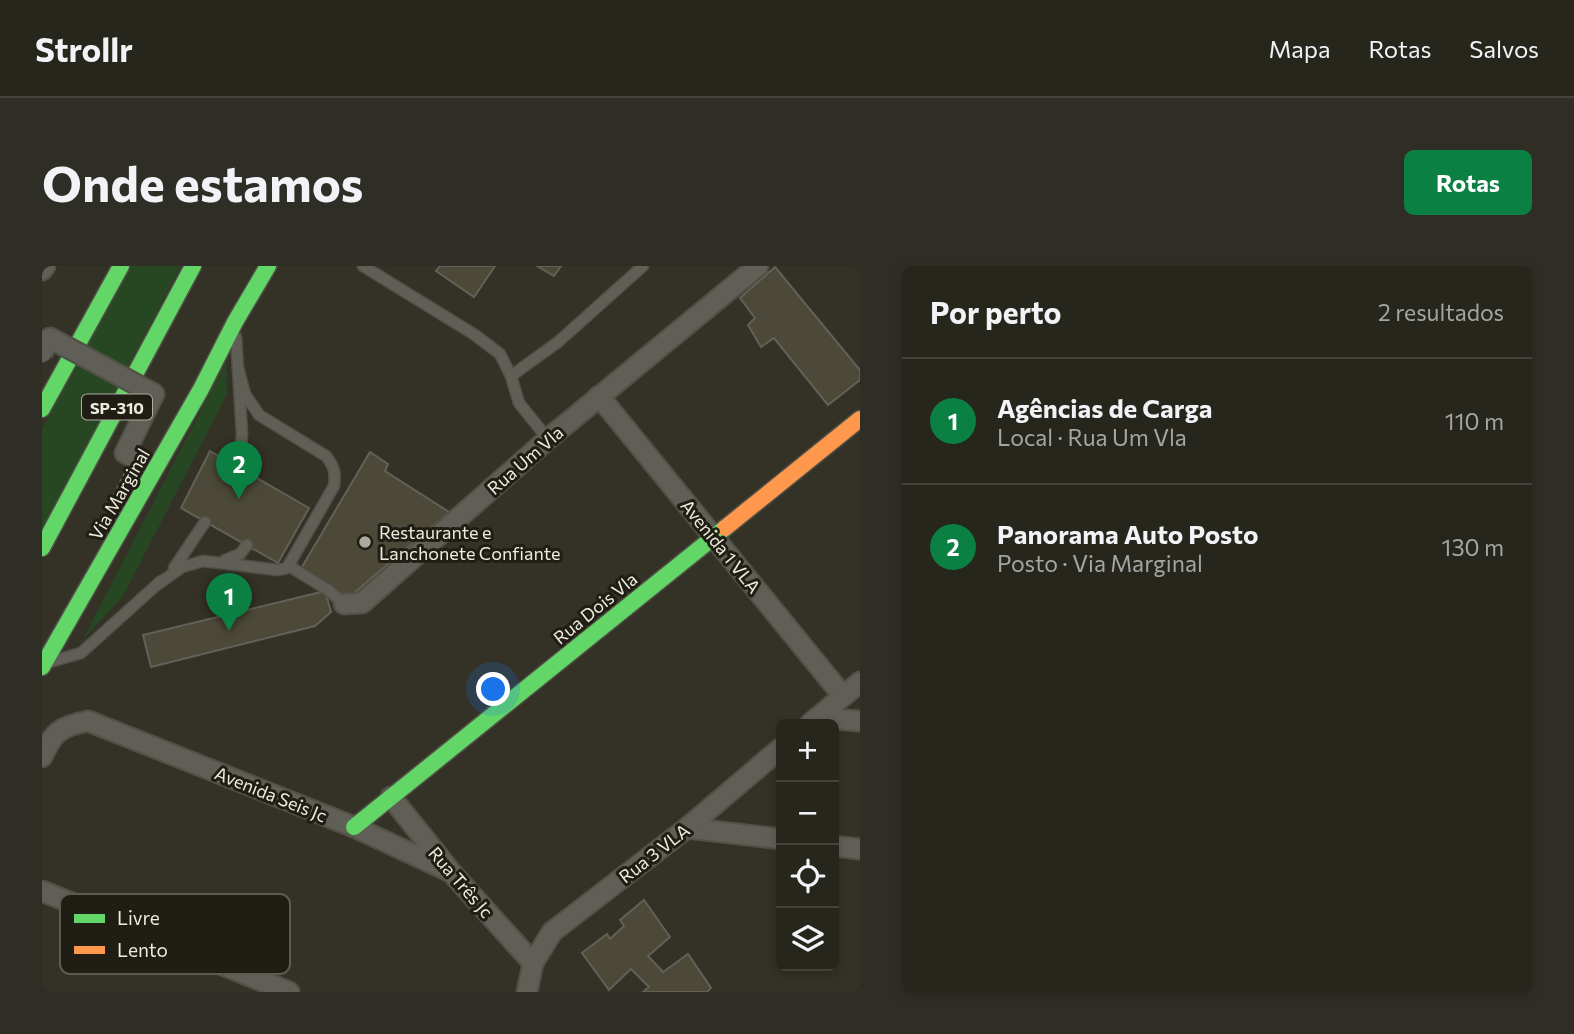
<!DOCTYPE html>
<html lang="pt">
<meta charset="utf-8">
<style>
:root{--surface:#27261d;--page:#2f2e26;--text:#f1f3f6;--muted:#a4a5a4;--line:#43433b;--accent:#0b8043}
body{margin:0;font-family:Commissioner,sans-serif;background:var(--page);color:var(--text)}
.controls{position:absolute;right:21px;bottom:21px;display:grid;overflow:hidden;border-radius:10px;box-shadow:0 4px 10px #0003}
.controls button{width:63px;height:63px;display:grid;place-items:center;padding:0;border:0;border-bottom:2px solid var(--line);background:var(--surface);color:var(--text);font:35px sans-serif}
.you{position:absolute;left:452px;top:424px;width:24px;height:24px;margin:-18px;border:5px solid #fff;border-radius:50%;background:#1a73e8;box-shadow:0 0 0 10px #1a73e833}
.badge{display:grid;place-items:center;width:46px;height:46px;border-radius:50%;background:var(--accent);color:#fff;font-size:23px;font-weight:700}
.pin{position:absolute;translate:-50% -58px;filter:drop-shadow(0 2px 4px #0008)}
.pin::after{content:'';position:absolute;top:37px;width:24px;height:21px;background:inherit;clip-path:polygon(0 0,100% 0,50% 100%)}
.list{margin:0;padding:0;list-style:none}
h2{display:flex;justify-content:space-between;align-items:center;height:91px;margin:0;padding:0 28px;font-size:30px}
h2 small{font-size:23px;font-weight:400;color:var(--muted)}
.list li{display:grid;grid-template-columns:46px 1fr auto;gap:21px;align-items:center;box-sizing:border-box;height:126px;padding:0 28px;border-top:2px solid var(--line)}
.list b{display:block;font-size:26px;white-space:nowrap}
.list p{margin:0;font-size:23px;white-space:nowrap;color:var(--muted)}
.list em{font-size:23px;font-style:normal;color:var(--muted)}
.icon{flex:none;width:38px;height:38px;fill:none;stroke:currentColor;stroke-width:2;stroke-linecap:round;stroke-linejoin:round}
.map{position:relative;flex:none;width:818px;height:726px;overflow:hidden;border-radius:10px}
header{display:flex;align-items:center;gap:42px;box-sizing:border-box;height:98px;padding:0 35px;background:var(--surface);border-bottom:2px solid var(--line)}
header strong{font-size:33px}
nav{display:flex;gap:38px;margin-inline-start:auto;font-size:24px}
.intro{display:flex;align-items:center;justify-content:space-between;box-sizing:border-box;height:168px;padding:0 42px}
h1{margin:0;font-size:49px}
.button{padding:18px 32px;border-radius:10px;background:var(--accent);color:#fff;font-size:24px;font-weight:700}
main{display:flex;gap:42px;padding:0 42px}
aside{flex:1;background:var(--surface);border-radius:10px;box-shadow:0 4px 10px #0003}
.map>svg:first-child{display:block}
.green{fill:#274722}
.building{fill:#4c4938;stroke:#626057;stroke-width:2}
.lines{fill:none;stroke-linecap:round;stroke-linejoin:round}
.lane-casing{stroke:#515046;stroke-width:13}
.street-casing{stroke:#515046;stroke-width:23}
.fast-casing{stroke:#515046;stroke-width:19}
.slow-casing{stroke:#515046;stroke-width:19}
.path{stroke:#6a6962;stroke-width:2.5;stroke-dasharray:3.5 3.5;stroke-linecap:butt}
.lane{stroke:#605f57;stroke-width:10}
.street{stroke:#605f57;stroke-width:19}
.fast{stroke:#63d668;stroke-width:16}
.slow{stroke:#ff974d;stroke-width:16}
.street-bridge-casing{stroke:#515046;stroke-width:23;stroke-linecap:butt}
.street-bridge{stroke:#605f57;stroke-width:19}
.poi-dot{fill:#acaa9e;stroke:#1f1d14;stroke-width:2.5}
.labels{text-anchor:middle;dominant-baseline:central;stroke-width:6;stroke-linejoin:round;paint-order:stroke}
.shield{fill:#1f1d14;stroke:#afaca1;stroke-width:2}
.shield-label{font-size:16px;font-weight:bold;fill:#edeade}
.street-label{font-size:18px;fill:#edeade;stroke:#1f1d14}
.poi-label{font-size:18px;fill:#edeade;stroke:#1f1d14;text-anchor:start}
.key{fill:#1f1d14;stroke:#5d5a51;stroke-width:2}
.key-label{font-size:19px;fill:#edeade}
</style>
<header>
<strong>Strollr</strong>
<nav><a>Mapa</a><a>Rotas</a><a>Salvos</a></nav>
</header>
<div class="intro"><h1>Onde estamos</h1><a class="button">Rotas</a></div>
<main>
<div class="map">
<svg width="818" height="726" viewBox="0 0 818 726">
<rect width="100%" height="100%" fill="#343227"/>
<g class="green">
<polygon points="89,0 139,0 0,264 0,163"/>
<polygon points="184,96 185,128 80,332 41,373"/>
</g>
<g class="building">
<polygon points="398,0 453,0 432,31 394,5"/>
<polygon points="495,0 519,0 512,10"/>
<polygon points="733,1 818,104 818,114 786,139 732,72 719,81 706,59 713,52 698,32"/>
<polygon points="168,185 267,242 236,297 139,242"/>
<polygon points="328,186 346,198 343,205 407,246 304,334 257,306"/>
<polygon points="283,325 289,346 273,360 109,401 101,369"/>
<polygon points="602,634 628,671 606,690 621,706 646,688 669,722 665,726 601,726 607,721 589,703 567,724 540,687 565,668 568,673 582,660 578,654"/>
</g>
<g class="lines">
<g class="lane-casing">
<g id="lane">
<polyline points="321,0 433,69 458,88 469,110 477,137 506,173"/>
<polyline points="469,110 516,76 601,0"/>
<polyline points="192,199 199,182 200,168 194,71"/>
<polyline points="183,294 198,288 205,279"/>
<polyline points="247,300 286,324 302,338"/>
<polyline points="132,302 163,256"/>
<path d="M 115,319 L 140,301 L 161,295 L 236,304 L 245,302 L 292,220 C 294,207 292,200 284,190 L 217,149 L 203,128 L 196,102"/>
<polyline points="8,396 39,387 119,315"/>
</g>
</g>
<g class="street-casing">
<g id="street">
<polyline points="0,4 3,0"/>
<polyline points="557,130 801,430"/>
<polyline points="302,338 320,337 506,173 716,0"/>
<polyline points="775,452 818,455"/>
<polyline points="768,458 818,416"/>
<path d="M 0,491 C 11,466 19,460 46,455 L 312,561 L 409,606"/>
<polyline points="349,531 409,606 491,697"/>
<polyline points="645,562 739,573"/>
<polyline points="792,580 818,583"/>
<polyline points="0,625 247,726"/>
<polyline points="485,726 491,697 510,666 645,562 739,482"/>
</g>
</g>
<g class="fast-casing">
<g id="fast">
<polyline points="0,143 79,0"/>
<polyline points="0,282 151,0"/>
<polyline points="0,401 159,123 193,56 226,0"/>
<polyline points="312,561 683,262"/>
</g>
</g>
<g class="slow-casing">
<polyline id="slow" points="683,262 818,153"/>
</g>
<polyline class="path" points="72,229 83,207"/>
<use href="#lane" class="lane"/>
<use href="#street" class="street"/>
<use href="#fast" class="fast"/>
<use href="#slow" class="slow"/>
<g class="street-bridge-casing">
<polyline id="street-bridge" points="0,87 8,72 112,128 83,187 91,191"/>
</g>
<use href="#street-bridge" class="street-bridge"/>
</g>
<circle class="poi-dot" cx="323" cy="276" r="7"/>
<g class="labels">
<rect class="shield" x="40" y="128.5" width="70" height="25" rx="5"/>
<g class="shield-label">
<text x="75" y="141">SP-310</text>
</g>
<g class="street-label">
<text transform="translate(483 194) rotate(-41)">Rua Um Vla</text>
<text transform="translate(77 228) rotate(-60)">Via Marginal</text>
<text transform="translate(679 280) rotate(51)">Avenida 1 VLA</text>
<text transform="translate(553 342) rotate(-39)">Rua Dois Vla</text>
<text transform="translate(229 528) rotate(22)">Avenida Seis Jc</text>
<text transform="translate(612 587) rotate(-38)">Rua 3 VLA</text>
<text transform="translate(419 616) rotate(49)">Rua Três Jc</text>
</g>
<g class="poi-label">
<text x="337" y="266">Restaurante e<tspan x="337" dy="21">Lanchonete Confiante</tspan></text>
</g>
</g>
<rect x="18" y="628" width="230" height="80" rx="10" class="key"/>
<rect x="32" y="648" width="31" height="9" fill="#63d668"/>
<rect x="32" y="680" width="31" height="8" fill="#ff974d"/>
<g class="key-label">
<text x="75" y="659">Livre</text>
<text x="75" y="691">Lento</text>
</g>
</svg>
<div class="controls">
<button>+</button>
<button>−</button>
<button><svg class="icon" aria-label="locate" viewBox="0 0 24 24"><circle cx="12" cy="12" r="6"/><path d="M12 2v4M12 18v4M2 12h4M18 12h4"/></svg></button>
<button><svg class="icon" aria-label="layers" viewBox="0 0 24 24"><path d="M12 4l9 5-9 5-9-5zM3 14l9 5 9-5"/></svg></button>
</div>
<div class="you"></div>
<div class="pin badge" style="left:187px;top:365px">1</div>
<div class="pin badge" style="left:197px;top:233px">2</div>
</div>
<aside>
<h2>Por perto<small>2 resultados</small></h2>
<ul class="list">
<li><span class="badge">1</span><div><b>Agências de Carga</b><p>Local · Rua Um Vla</p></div><em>110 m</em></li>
<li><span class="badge">2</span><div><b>Panorama Auto Posto</b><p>Posto · Via Marginal</p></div><em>130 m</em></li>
</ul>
</aside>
</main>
